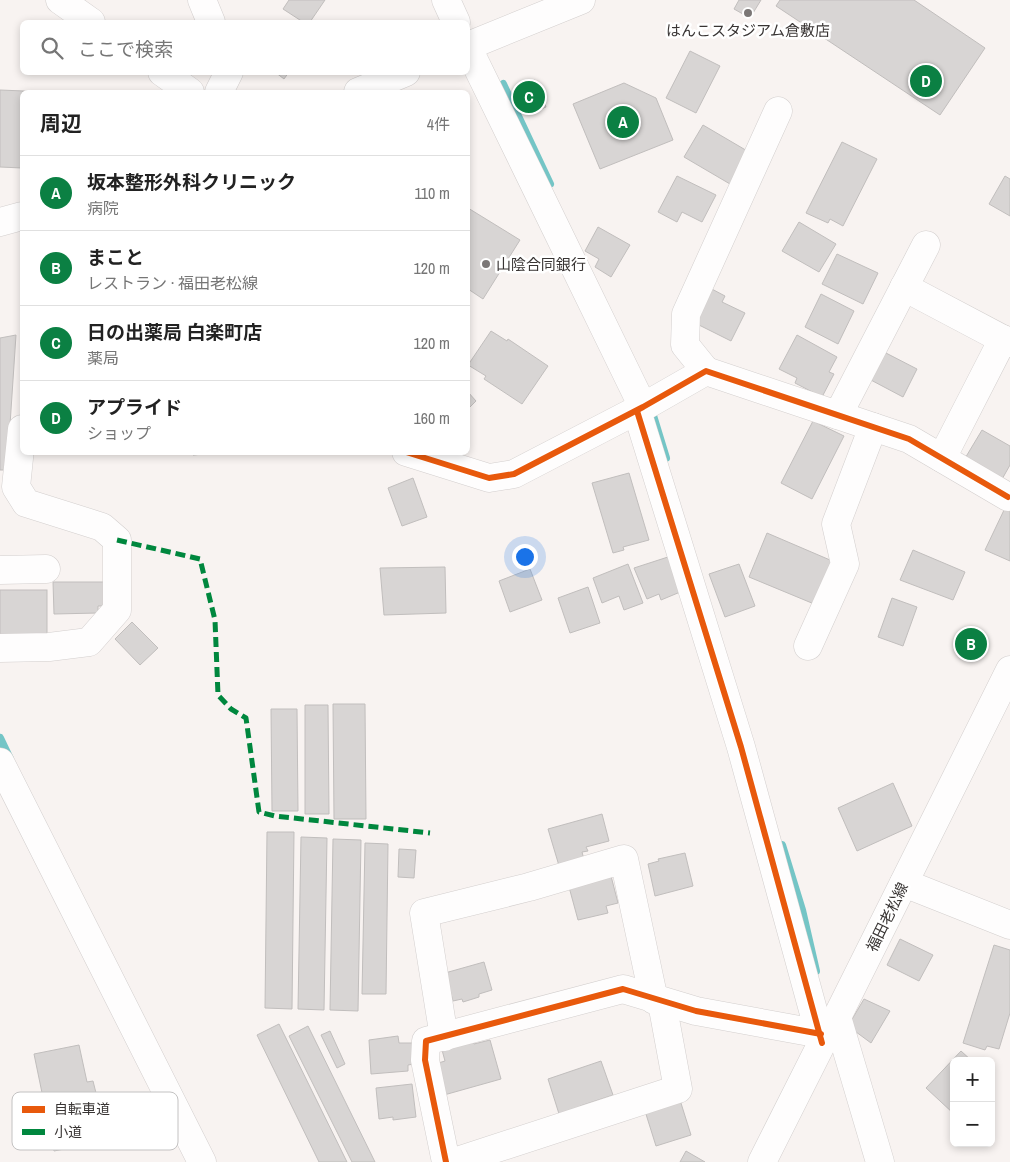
<!DOCTYPE html>
<html lang="ja">
<meta charset="utf-8">
<style>
:root{--surface:#fff;--page:#f2f2f2;--text:#222;--muted:#767676;--line:#e0e0e0;--accent:#0b8043}
body{margin:0;font-family:"Archivo Narrow","Noto Sans JP",sans-serif;background:var(--page);color:var(--text)}
.controls{position:absolute;right:15px;bottom:15px;display:grid;overflow:hidden;border-radius:8px;box-shadow:0 2px 8px #0003}
.controls button{width:45px;height:45px;display:grid;place-items:center;padding:0;border:0;border-bottom:1px solid var(--line);background:var(--surface);color:var(--text);font:25px sans-serif}
.you{position:absolute;left:524px;top:556px;width:18px;height:18px;margin:-12px;border:4px solid #fff;border-radius:50%;background:#1a73e8;box-shadow:0 0 0 8px #1a73e833}
.badge{display:grid;place-items:center;width:32px;height:32px;border-radius:50%;background:var(--accent);color:#fff;font-size:16px;font-weight:700}
.pin{position:absolute;translate:-50% -50%;border:2px solid #fff;box-shadow:0 1px 5px #0006}
.list{margin:0;padding:0;list-style:none}
h2{display:flex;justify-content:space-between;align-items:center;height:65px;margin:0;padding:0 20px;font-size:21px}
h2 small{font-size:16px;font-weight:400;color:var(--muted)}
.list li{display:grid;grid-template-columns:32px 1fr auto;gap:15px;align-items:center;box-sizing:border-box;height:75px;padding:0 20px;border-top:1px solid var(--line)}
.list b{display:block;font-size:19px;white-space:nowrap}
.list p{margin:0;font-size:16px;white-space:nowrap;color:var(--muted)}
.list em{font-size:16px;font-style:normal;color:var(--muted)}
.icon{flex:none;width:28px;height:28px;fill:none;stroke:currentColor;stroke-width:2;stroke-linecap:round;stroke-linejoin:round}
.map{position:relative;flex:none;width:1010px;height:1162px;overflow:hidden}
.search{position:absolute;background:var(--surface);box-shadow:0 2px 8px #0003;left:20px;top:20px;width:450px;height:55px;display:flex;align-items:center;gap:12px;box-sizing:border-box;padding:0 18px;border-radius:8px;color:var(--muted);font-size:19px}
.panel{position:absolute;background:var(--surface);box-shadow:0 2px 8px #0003;left:20px;top:90px;width:450px;height:365px;border-radius:8px}
.map>svg:first-child{display:block}
.lines{fill:none;stroke-linecap:round;stroke-linejoin:round}
.stream{stroke:#74c5c6;stroke-width:8}
.building{fill:#d8d5d4;stroke:#c1bebd}
.minor-casing{stroke:#d3cfce;stroke-width:29}
.major-casing{stroke:#d3cfce;stroke-width:29}
.minor{stroke:#fefdfd;stroke-width:28}
.major{stroke:#fefdfd;stroke-width:28}
.quiet{stroke:#00873e;stroke-width:5;stroke-dasharray:10 5;stroke-linecap:butt}
.cycleway-casing{stroke:#fff;stroke-width:9}
.cycleway{stroke:#e8590c;stroke-width:6}
.poi-dot{fill:#7b7776;stroke:#fff;stroke-width:2}
.labels{text-anchor:middle;dominant-baseline:central;stroke-width:5;stroke-linejoin:round;paint-order:stroke}
.poi-label{font-size:15px;fill:#383433;stroke:#fff}
.street-label{font-size:15px;fill:#383433;stroke:#fff}
.key{fill:#fff;stroke:#c3c2c2;stroke-width:1}
.key-label{font-size:14px;fill:#383433}
</style>
<div class="map">
<svg width="1010" height="1162" viewBox="0 0 1010 1162">
<rect width="100%" height="100%" fill="#f8f3f1"/>
<g class="lines">
<g class="stream">
<polyline points="503,84 550,184"/>
<polyline points="651,409 666,458"/>
<polyline points="0,738 10,759"/>
<polyline points="782,845 802,910 816,971"/>
</g>
</g>
<g class="building">
<polygon points="289,0 325,0 310,22 303,22 283,9"/>
<polygon points="739,0 761,0 750,18 734,9"/>
<polygon points="780,0 914,0 985,48 940,115 776,6"/>
<polygon points="690,51 720,66 696,113 666,98"/>
<polygon points="275,72 289,72 284,79"/>
<polygon points="535,80 546,107 528,114 517,87"/>
<polygon points="624,83 656,98 673,140 600,169 573,104"/>
<polygon points="0,90 48,92 22,92 22,168 0,167"/>
<polygon points="703,125 749,152 730,184 684,157"/>
<polygon points="842,142 877,159 843,226 830,219 828,223 806,213"/>
<polygon points="677,176 716,195 702,222 682,212 677,222 658,212"/>
<polygon points="1005,176 1010,179 1010,216 989,204"/>
<polygon points="468,208 520,240 483,299 468,289"/>
<polygon points="799,222 836,244 819,272 782,251"/>
<polygon points="598,227 630,245 611,277 595,267 599,259 585,251"/>
<polygon points="837,254 878,273 863,304 822,284"/>
<polygon points="708,287 725,296 722,302 745,313 731,341 691,321"/>
<polygon points="821,294 854,311 838,344 805,327"/>
<polygon points="491,331 507,341 508,339 548,366 522,404 484,379 486,376 468,365"/>
<polygon points="16,335 7,470 0,470 0,338"/>
<polygon points="797,335 837,357 829,372 834,374 822,397 795,383 797,378 779,369"/>
<polygon points="884,352 917,369 903,397 869,379"/>
<polygon points="468,392 476,401 468,409"/>
<polygon points="813,421 844,436 812,499 781,483"/>
<polygon points="982,430 1010,446 1010,465 1001,481 964,460"/>
<polygon points="192,452 223,452 193,455"/>
<polygon points="629,473 649,540 623,547 624,550 613,553 592,483"/>
<polygon points="413,478 427,517 402,526 388,488"/>
<polygon points="1005,508 1010,510 1010,561 985,550"/>
<polygon points="767,533 837,563 819,606 749,577"/>
<polygon points="913,550 965,572 953,600 900,580"/>
<polygon points="671,556 685,590 661,600 659,594 647,599 634,568"/>
<polygon points="628,564 643,603 624,610 619,596 602,603 593,578"/>
<polygon points="739,564 755,606 725,617 709,574"/>
<polygon points="445,567 446,613 384,615 380,568"/>
<polygon points="530,569 542,600 510,612 499,581"/>
<polygon points="53,582 104,582 104,606 98,606 98,613 54,614"/>
<polygon points="588,587 600,623 570,633 558,598"/>
<rect x="0" y="590" width="47" height="45"/>
<polygon points="892,598 917,607 903,646 878,637"/>
<polygon points="132,622 158,648 140,665 115,639"/>
<polygon points="333,704 365,704 366,819 334,819"/>
<polygon points="305,705 328,705 329,814 305,814"/>
<polygon points="271,709 297,709 298,811 272,811"/>
<polygon points="893,783 912,826 857,851 838,808"/>
<polygon points="602,814 609,841 586,847 588,851 582,852 585,863 560,869 548,829"/>
<polygon points="267,832 294,832 292,1009 265,1008"/>
<polygon points="301,837 327,838 324,1010 298,1009"/>
<polygon points="333,839 361,840 358,1011 330,1010"/>
<polygon points="365,843 388,844 386,994 362,994"/>
<polygon points="399,849 416,850 414,878 398,877"/>
<polygon points="685,853 693,886 655,896 648,864 659,861 658,859"/>
<polygon points="611,876 618,903 606,906 608,913 578,920 569,887"/>
<polygon points="900,939 933,955 919,981 887,965"/>
<polygon points="994,945 1010,950 1010,1013 999,1049 987,1046 985,1050 963,1043"/>
<polygon points="484,962 492,990 479,994 479,997 463,1002 462,999 453,1001 445,973"/>
<polygon points="864,999 890,1011 871,1043 848,1026"/>
<polygon points="279,1024 347,1162 319,1162 257,1035"/>
<polygon points="308,1026 375,1162 352,1162 289,1036"/>
<polygon points="330,1031 345,1064 337,1068 321,1035"/>
<polygon points="398,1036 399,1043 413,1043 414,1064 408,1065 408,1071 371,1074 369,1040"/>
<polygon points="490,1040 501,1079 444,1095 435,1064 445,1061 442,1050 473,1041 474,1044"/>
<polygon points="79,1045 87,1082 93,1081 99,1105 92,1107 100,1142 54,1151 34,1054"/>
<polygon points="961,1051 972,1061 954,1061 954,1114 926,1088"/>
<polygon points="601,1061 613,1095 580,1106 581,1110 560,1117 548,1079"/>
<polygon points="412,1084 416,1117 393,1120 393,1117 379,1119 376,1088"/>
<polygon points="680,1100 691,1135 656,1146 645,1111"/>
<polygon points="686,1151 705,1162 680,1162"/>
</g>
<g class="lines">
<g class="minor-casing">
<g id="minor">
<polyline points="60,0 91,22"/>
<polyline points="202,0 211,22"/>
<polyline points="446,0 456,22"/>
<polyline points="468,46 581,0"/>
<polyline points="468,48 643,407"/>
<polyline points="162,72 190,92"/>
<polyline points="219,92 229,72"/>
<polyline points="358,92 406,72"/>
<polyline points="0,222 22,216"/>
<polyline points="904,287 1010,343"/>
<polyline points="706,371 685,345 686,314 778,111"/>
<polyline points="637,411 741,747 822,1043"/>
<polyline points="838,415 926,245"/>
<polyline points="406,452 489,478 514,474 643,407 706,371 909,439 1008,497"/>
<polyline points="942,458 1003,339"/>
<polyline points="0,570 46,569"/>
<polyline points="808,646 845,564 836,524 873,427"/>
<polyline points="0,648 49,647 89,642 117,610 117,540 102,527 26,503 16,487 22,429"/>
<polyline points="0,762 202,1162"/>
<polyline points="904,883 1010,925"/>
<polyline points="837,1017 880,1162"/>
<polyline points="444,1037 424,913 529,887 624,859 654,1000"/>
<polyline points="446,1162 425,1060 426,1041 623,989 696,1011 821,1034"/>
<polyline points="454,1162 678,1089 662,1003"/>
</g>
</g>
<g class="major-casing">
<polyline id="major" points="762,1162 822,1043 837,1017 1010,670"/>
</g>
<use href="#minor" class="minor"/>
<use href="#major" class="major"/>
<polyline class="quiet" points="117,540 200,559 215,620 218,695 231,709 246,718 259,812 275,816 430,833"/>
<g class="cycleway-casing">
<g id="cycleway">
<polyline points="637,411 741,747 822,1043"/>
<polyline points="406,452 489,478 514,474 643,407 706,371 909,439 1008,497"/>
<polyline points="446,1162 425,1060 426,1041 623,989 696,1011 821,1034"/>
</g>
</g>
<use href="#cycleway" class="cycleway"/>
</g>
<g class="poi-dot">
<circle cx="748" cy="13" r="5"/>
<circle cx="486" cy="264" r="5"/>
</g>
<g class="labels">
<g class="poi-label">
<text x="748" y="30">はんこスタジアム倉敷店</text>
<text x="496" y="264" text-anchor="start">山陰合同銀行</text>
</g>
<g class="street-label">
<text transform="translate(887 917) rotate(-64)">福田老松線</text>
</g>
</g>
<rect x="12" y="1092" width="166" height="58" rx="8" class="key"/>
<rect x="22" y="1106" width="23" height="7" fill="#e8590c"/>
<rect x="22" y="1129" width="23" height="6" fill="#00873e"/>
<g class="key-label">
<text x="54" y="1114">自転車道</text>
<text x="54" y="1137">小道</text>
</g>
</svg>
<div class="controls">
<button>+</button>
<button>−</button>
</div>
<div class="you"></div>
<div class="pin badge" style="left:623px;top:122px">A</div>
<div class="pin badge" style="left:971px;top:644px">B</div>
<div class="pin badge" style="left:529px;top:97px">C</div>
<div class="pin badge" style="left:926px;top:81px">D</div>
<div class="search"><svg class="icon" aria-label="search" viewBox="0 0 24 24"><circle cx="10" cy="10" r="6"/><path d="M15 15l6 6"/></svg>ここで検索</div>
<section class="panel">
<h2>周辺<small>4件</small></h2>
<ul class="list">
<li><span class="badge">A</span><div><b>坂本整形外科クリニック</b><p>病院</p></div><em>110 m</em></li>
<li><span class="badge">B</span><div><b>まこと</b><p>レストラン · 福田老松線</p></div><em>120 m</em></li>
<li><span class="badge">C</span><div><b>日の出薬局 白楽町店</b><p>薬局</p></div><em>120 m</em></li>
<li><span class="badge">D</span><div><b>アプライド</b><p>ショップ</p></div><em>160 m</em></li>
</ul>
</section>
</div>
